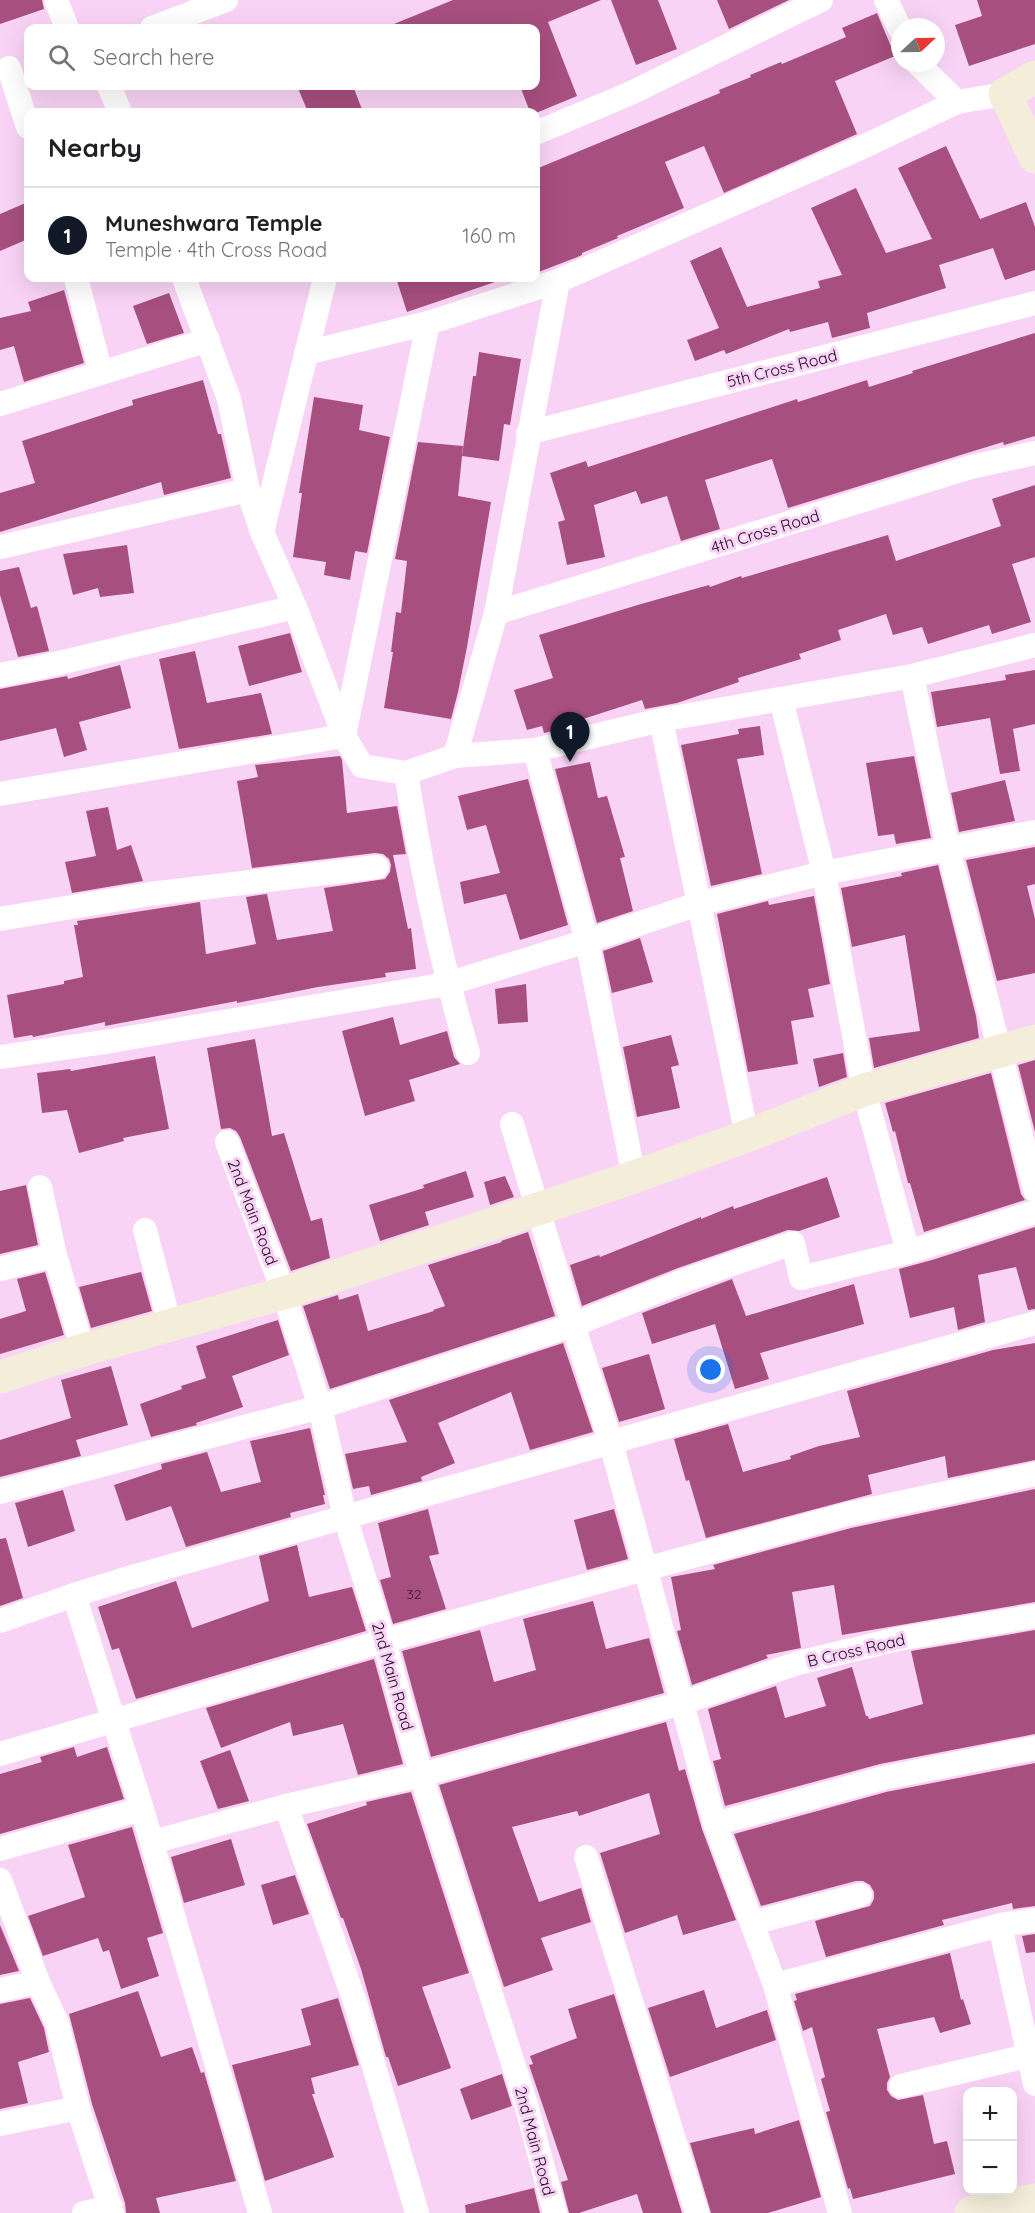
<!DOCTYPE html>
<meta charset="utf-8">
<style>
:root{--surface:#fff;--page:#f6f6f6;--text:#202124;--muted:#757577;--line:#e0e0e0;--accent:#111827}
body{margin:0;font-family:Quicksand,sans-serif;background:var(--page);color:var(--text)}
.controls{position:absolute;right:18px;bottom:18px;display:grid;overflow:hidden;border-radius:12px;box-shadow:0 6px 24px #0002}
.controls button{width:54px;height:54px;display:grid;place-items:center;padding:0;border:0;border-bottom:2px solid var(--line);background:var(--surface);color:var(--text);font:30px sans-serif}
.compass{position:absolute;left:891px;top:18px;width:54px;height:54px;border-radius:50%;background:var(--surface);box-shadow:0 6px 24px #0002;rotate:68deg}
.you{position:absolute;left:711px;top:1370px;width:21px;height:21px;margin:-15px;border:4px solid #fff;border-radius:50%;background:#1a73e8;box-shadow:0 0 0 9px #1a73e833}
.badge{display:grid;place-items:center;width:39px;height:39px;border-radius:50%;background:var(--accent);color:#fff;font-size:20px;font-weight:700}
.pin{position:absolute;translate:-50% -50px;filter:drop-shadow(0 2px 3px #0008)}
.pin::after{content:'';position:absolute;top:32px;width:21px;height:18px;background:inherit;clip-path:polygon(0 0,100% 0,50% 100%)}
.list{margin:0;padding:0;list-style:none}
h2{display:flex;justify-content:space-between;align-items:center;height:78px;margin:0;padding:0 24px;font-size:26px}
h2 small{font-size:20px;font-weight:400;color:var(--muted)}
.list li{display:grid;grid-template-columns:39px 1fr auto;gap:18px;align-items:center;box-sizing:border-box;height:96px;padding:0 24px;border-top:2px solid var(--line)}
.list b{display:block;font-size:22px;white-space:nowrap}
.list p{margin:0;font-size:20px;white-space:nowrap;color:var(--muted)}
.list em{font-size:20px;font-style:normal;color:var(--muted)}
.icon{flex:none;width:33px;height:33px;fill:none;stroke:currentColor;stroke-width:2;stroke-linecap:round;stroke-linejoin:round}
.map{position:relative;flex:none;width:1035px;height:2213px;overflow:hidden}
.search{position:absolute;background:var(--surface);box-shadow:0 6px 24px #0002;left:24px;top:24px;width:516px;height:66px;display:flex;align-items:center;gap:15px;box-sizing:border-box;padding:0 21px;border-radius:12px;color:var(--muted);font-size:22px}
.panel{position:absolute;background:var(--surface);box-shadow:0 6px 24px #0002;left:24px;top:108px;width:516px;height:174px;border-radius:12px}
.map>svg:first-child{display:block}
.building{fill:#a74f7e}
.lines{fill:none;stroke-linecap:round;stroke-linejoin:round}
.street{stroke:#fff;stroke-width:24}
.secondary{stroke:#f4edd9;stroke-width:33}
.labels{text-anchor:middle;dominant-baseline:central;stroke-width:6;stroke-linejoin:round;paint-order:stroke}
.number-label{font-size:14px;fill:#3f1934}
.street-label{font-size:16px;fill:#1c071c;stroke:#f8d3f5}
</style>
<div class="map">
<svg width="1035" height="2213" viewBox="0 0 1035 2213">
<rect width="100%" height="100%" fill="#f8d3f5"/>
<g class="building">
<polygon points="0,0 42,0 44,9 0,24"/>
<polygon points="453,0 601,0 548,22 577,96 536,113 530,112 520,86 536,86 536,28 384,28"/>
<polygon points="611,0 658,0 677,49 636,65"/>
<polygon points="717,0 789,0 729,29"/>
<polygon points="977,0 1035,0 1035,44 969,66 955,25 982,16"/>
<polygon points="877,13 895,56 835,81 857,134 724,193 704,146 665,162 684,208 617,236 618,238 582,253 582,255 575,258 536,273 536,169 720,93 719,90 751,77 750,75 781,62 782,64 846,37 842,28"/>
<polygon points="297,86 353,86 363,112 308,112"/>
<polygon points="946,146 980,219 1026,202 1035,227 1035,270 1005,280 993,248 939,265 946,288 867,313 870,328 832,338 828,322 790,332 789,329 726,354 724,350 695,361 687,340 719,328 690,261 721,247 747,307 820,288 818,281 842,275 811,208 856,188 886,253 932,239 898,168"/>
<polygon points="28,202 28,239 0,251 0,214"/>
<polygon points="396,278 497,278 498,281 407,312"/>
<polygon points="64,290 84,363 24,382 14,346 0,350 0,318 31,311 28,302"/>
<polygon points="169,293 184,333 147,344 133,306"/>
<polygon points="1035,333 1035,436 1004,445 1003,442 788,508 772,459 705,480 720,529 681,541 667,496 641,504 636,491 594,505 605,557 567,565 558,522 565,520 550,473 586,461 588,467 797,399 798,402 867,380 869,387 913,373 912,371"/>
<polygon points="479,352 521,359 510,425 504,424 499,461 462,456 473,376 476,376"/>
<polygon points="203,380 218,434 221,434 231,478 164,495 161,482 0,532 0,493 35,483 22,441 133,405 132,400"/>
<polygon points="314,397 363,405 359,430 390,437 367,553 355,551 350,580 324,575 326,562 293,557 302,493 299,493"/>
<polygon points="418,442 463,446 458,496 491,502 467,647 458,692 451,719 384,708 393,652 391,652 396,612 401,613 407,561 395,559"/>
<polygon points="1035,485 1035,557 1012,564 1031,622 992,634 989,625 928,644 922,627 893,635 886,614 838,630 841,640 799,654 801,659 738,678 739,682 677,703 645,709 642,700 580,720 581,724 544,733 542,726 527,730 514,690 553,678 539,635 641,604 709,585 710,587 741,576 742,578 888,535 896,561 1001,526 992,499"/>
<polygon points="127,545 134,593 100,597 98,588 73,595 63,554"/>
<polygon points="19,567 31,608 37,606 49,651 18,657 0,595 0,571"/>
<polygon points="290,633 302,672 249,686 238,646"/>
<polygon points="195,651 207,703 261,693 272,734 179,749 159,659"/>
<polygon points="120,665 131,708 79,722 87,750 64,757 56,728 0,741 0,689 67,676 68,679"/>
<polygon points="1035,670 1035,724 1013,729 1020,771 1000,774 990,718 937,727 931,692 1006,680 1005,675"/>
<polygon points="760,726 764,755 737,759 762,874 711,886 681,745 739,734 738,729"/>
<polygon points="340,756 342,760 347,813 397,806 406,854 393,855 408,929 411,928 416,969 385,973 386,977 318,987 237,1003 237,1001 105,1026 105,1022 33,1037 32,1035 14,1038 7,995 64,984 64,981 83,977 74,925 78,925 77,921 200,902 206,954 256,944 246,897 267,894 277,940 333,931 324,888 385,879 390,872 391,865 389,859 383,854 375,853 252,868 237,781 258,777 255,765"/>
<polygon points="914,756 931,838 896,844 894,834 878,836 866,763"/>
<polygon points="590,762 598,798 607,796 625,857 620,858 633,911 597,923 555,769"/>
<polygon points="528,779 568,925 520,940 506,894 464,904 460,882 500,873 486,825 467,830 458,796"/>
<polygon points="1005,780 1015,821 959,832 951,793"/>
<polygon points="108,807 117,850 131,845 143,881 72,893 65,862 96,856 86,811"/>
<polygon points="1035,847 1035,884 1027,886 1035,919 1035,973 997,981 966,860"/>
<polygon points="938,865 976,1016 979,1038 874,1068 869,1038 920,1031 905,935 852,947 841,888 902,876 901,873"/>
<polygon points="814,896 830,984 808,989 814,1017 791,1021 798,1064 748,1072 717,914 768,901 769,905"/>
<polygon points="640,938 653,982 612,993 603,951"/>
<polygon points="526,984 528,1022 498,1024 495,989"/>
<polygon points="393,1017 400,1045 447,1031 454,1057 460,1064 409,1080 415,1101 365,1116 342,1031"/>
<polygon points="671,1035 679,1065 671,1067 680,1108 637,1117 623,1047"/>
<polygon points="255,1039 272,1136 284,1133 311,1221 322,1218 330,1258 291,1271 240,1137 236,1131 230,1128 221,1129 207,1048"/>
<polygon points="843,1053 847,1077 819,1087 813,1059"/>
<polygon points="155,1056 169,1129 123,1138 124,1141 79,1153 67,1110 42,1113 37,1073 70,1069 71,1071"/>
<polygon points="1035,1060 1035,1132 1018,1065"/>
<polygon points="991,1073 1021,1194 1025,1200 924,1232 910,1183 908,1183 895,1131 893,1132 885,1103"/>
<polygon points="466,1171 474,1197 425,1212 429,1225 380,1241 369,1205 424,1188 423,1185"/>
<polygon points="505,1176 514,1197 490,1205 484,1182"/>
<polygon points="827,1177 840,1217 799,1231 788,1230 678,1268 582,1306 570,1265 599,1255 600,1257 701,1217 701,1219 733,1206 734,1209"/>
<polygon points="26,1185 38,1245 0,1254 0,1191"/>
<polygon points="1035,1227 1035,1309 1028,1310 1016,1267 978,1275 985,1322 958,1330 954,1307 910,1318 899,1269 932,1260"/>
<polygon points="528,1232 555,1316 330,1389 303,1306 338,1295 339,1300 358,1294 368,1331 434,1311 433,1310 445,1306 428,1265 502,1242 501,1241"/>
<polygon points="45,1272 64,1335 0,1354 0,1319 26,1311 17,1279"/>
<polygon points="141,1272 152,1311 91,1328 79,1287"/>
<polygon points="732,1279 746,1316 854,1284 864,1324 760,1353 769,1379 735,1389 715,1324 652,1344 642,1313"/>
<polygon points="278,1320 289,1355 232,1376 243,1407 196,1423 197,1425 151,1437 140,1404 182,1389 181,1386 206,1378 196,1346"/>
<polygon points="563,1343 593,1432 530,1450 511,1392 438,1423 455,1463 421,1477 422,1481 371,1495 369,1486 353,1489 345,1454 407,1442 389,1400"/>
<polygon points="1035,1343 1035,1460 948,1478 945,1456 868,1475 872,1494 706,1538 689,1480 686,1481 674,1439 728,1424 743,1472 791,1459 790,1456 819,1446 860,1437 847,1391 993,1350"/>
<polygon points="649,1354 665,1409 619,1422 602,1368"/>
<polygon points="111,1366 128,1425 76,1440 81,1456 0,1477 0,1440 71,1418 61,1380"/>
<polygon points="310,1428 325,1495 323,1495 325,1504 290,1513 291,1517 186,1547 171,1506 126,1521 114,1485 162,1469 161,1464 207,1452 221,1492 261,1482 250,1441"/>
<polygon points="1035,1489 1035,1602 842,1635 834,1585 792,1592 801,1648 766,1655 768,1658 692,1685 677,1631 681,1630 671,1577 715,1569 713,1565 851,1528"/>
<polygon points="63,1490 75,1531 28,1547 15,1503"/>
<polygon points="428,1509 439,1554 429,1556 446,1609 393,1624 380,1580 391,1577 378,1523"/>
<polygon points="614,1509 628,1559 587,1570 574,1520"/>
<polygon points="6,1538 23,1598 0,1606 0,1539"/>
<polygon points="297,1545 309,1597 352,1587 366,1631 136,1699 119,1648 112,1650 98,1607 176,1581 192,1628 269,1601 259,1556"/>
<polygon points="593,1601 606,1649 649,1638 664,1693 431,1757 402,1651 480,1630 494,1682 536,1670 523,1619"/>
<polygon points="1035,1630 1035,1734 880,1764 725,1806 713,1761 721,1759 708,1709 776,1686 785,1718 826,1706 817,1678 852,1667 866,1716 868,1716 869,1719 923,1704 911,1651"/>
<polygon points="374,1659 403,1764 358,1775 343,1724 293,1736 290,1722 221,1748 206,1708"/>
<polygon points="666,1722 679,1771 685,1769 702,1829 736,1920 683,1935 677,1915 625,1933 600,1853 660,1834 649,1793 579,1816 577,1811 512,1827 539,1902 581,1888 591,1922 541,1938 553,1970 504,1987 439,1785"/>
<polygon points="74,1747 77,1757 107,1747 124,1799 0,1834 0,1774 42,1762 40,1757"/>
<polygon points="230,1750 249,1801 218,1809 200,1761"/>
<polygon points="1035,1763 1035,1906 1013,1909 1012,1903 942,1920 944,1925 826,1957 815,1921 870,1906 874,1899 874,1892 870,1885 863,1881 856,1881 761,1906 734,1834 886,1792"/>
<polygon points="411,1792 469,1973 422,1987 451,2068 398,2086 388,2057 386,2057 361,1969 343,1918 341,1918 307,1824 367,1805 366,1802"/>
<polygon points="132,1827 163,1933 147,1938 159,1976 121,1989 109,1950 103,1952 98,1938 43,1956 28,1916 85,1897 68,1845"/>
<polygon points="231,1839 245,1885 184,1903 171,1857"/>
<polygon points="295,1875 309,1914 273,1925 261,1885"/>
<polygon points="0,1925 19,1971 0,1975"/>
<polygon points="1035,1934 1035,1952 1026,1953 1022,1936"/>
<polygon points="950,1953 961,2000 963,1999 971,2024 940,2033 934,2017 877,2029 890,2077 887,2083 887,2090 891,2096 898,2100 923,2095 934,2144 947,2141 955,2174 853,2199 850,2188 848,2189 826,2112 830,2111 821,2079 825,2077 812,2027 803,2031 794,2001 797,2000 795,1994"/>
<polygon points="704,1990 716,2028 767,2010 776,2040 670,2077 648,2008"/>
<polygon points="138,1991 161,2057 192,2047 201,2073 204,2072 236,2181 156,2198 160,2213 126,2213 125,2203 92,2104 69,2014"/>
<polygon points="614,1994 682,2213 643,2213 637,2194 579,2213 569,2213 561,2182 568,2180 529,2065 533,2064 530,2056 577,2038 568,2009"/>
<polygon points="30,1998 44,2028 49,2052 18,2062 28,2103 0,2109 0,2004"/>
<polygon points="338,1998 359,2065 311,2078 315,2094 312,2094 334,2157 265,2181 232,2065 311,2045 301,2009"/>
<polygon points="502,2074 512,2106 471,2120 460,2089"/>
<polygon points="799,2120 821,2197 768,2213 711,2213 690,2143 754,2128 755,2134"/>
<polygon points="534,2188 540,2213 466,2213 465,2205"/>
</g>
<g class="lines">
<g class="street">
<polyline points="56,0 67,28"/>
<polyline points="886,0 900,29"/>
<polyline points="152,28 226,0"/>
<polyline points="917,63 957,102"/>
<polyline points="9,68 28,127"/>
<polyline points="109,86 120,112"/>
<polyline points="536,133 631,93 821,0"/>
<polyline points="76,278 101,373"/>
<polyline points="184,278 229,399 248,490 262,532 295,607 344,736 362,766 406,773 455,756 535,750 661,720 912,676 1035,645"/>
<polyline points="306,353 428,323"/>
<polyline points="0,404 208,340"/>
<polyline points="528,433 1035,303"/>
<polyline points="262,532 325,278"/>
<polyline points="0,547 248,490"/>
<polyline points="496,613 971,467 1035,453"/>
<polyline points="0,675 42,667 295,607"/>
<polyline points="912,676 948,848 1035,1190"/>
<polyline points="781,699 824,873 864,1090 908,1252"/>
<polyline points="661,720 747,1136"/>
<polyline points="535,750 587,941 634,1177"/>
<polyline points="455,756 496,613 558,281"/>
<path d="M 406,773 C 421,868 441,961 468,1053"/>
<polyline points="0,794 344,736 428,323 558,281 865,146 957,102 1005,94"/>
<polyline points="0,919 150,894 377,867"/>
<polyline points="0,1057 111,1041 447,984 587,941 698,904 824,873 1035,832"/>
<polyline points="512,1124 573,1325 611,1443 715,1824 775,1985 840,2213"/>
<polyline points="227,1142 284,1293 320,1407 345,1517 384,1641 421,1775 526,2104 555,2213"/>
<polyline points="40,1187 55,1255"/>
<polyline points="145,1230 170,1325"/>
<polyline points="0,1269 55,1255 83,1350"/>
<polyline points="0,1492 320,1407 573,1325 683,1281 793,1243 801,1278 908,1252 1035,1212"/>
<polyline points="74,1595 132,1577 1035,1323"/>
<polyline points="0,1621 74,1595 142,1809 260,2213"/>
<polyline points="0,1754 384,1641 645,1569 848,1514 1035,1474"/>
<polyline points="286,1806 356,2005 417,2213"/>
<polyline points="715,1824 883,1778 1035,1748"/>
<polyline points="152,1842 286,1806 421,1775 682,1703 798,1663 898,1639 1035,1616"/>
<polyline points="0,1849 142,1809"/>
<polyline points="586,1857 697,2213"/>
<polyline points="0,1880 38,1982 57,2023 78,2108 112,2213"/>
<polyline points="752,1923 860,1895"/>
<polyline points="1000,1925 1035,2084"/>
<polyline points="775,1985 1000,1925 1035,1920"/>
<polyline points="0,1990 38,1982"/>
<polyline points="901,2086 1035,2054"/>
<polyline points="0,2124 78,2108"/>
<polyline points="84,2213 111,2207"/>
</g>
<g class="secondary">
<polyline points="1035,77 1005,94 1035,157"/>
<polyline points="0,1377 83,1350 284,1293 634,1177 747,1136 864,1090 1035,1041"/>
<polyline points="971,2213 1035,2200"/>
</g>
</g>
<g class="labels">
<g class="number-label">
<text x="414" y="1594">32</text>
</g>
<g class="street-label">
<text transform="translate(782 368) rotate(-14)">5th Cross Road</text>
<text transform="translate(765 531) rotate(-17)">4th Cross Road</text>
<text transform="translate(253 1212) rotate(69)">2nd Main Road</text>
<text transform="translate(856 1650) rotate(-13)">B Cross Road</text>
<text transform="translate(393 1676) rotate(74)">2nd Main Road</text>
<text transform="translate(535 2141) rotate(75)">2nd Main Road</text>
</g>
</g>
</svg>
<div class="controls">
<button>+</button>
<button>−</button>
</div>
<svg class="compass" viewBox="-18 -18 36 36"><path d="M0-13l5 13h-10z" fill="#e53935"/><path d="M0 13l5-13h-10z" fill="#757577"/></svg>
<div class="you"></div>
<div class="pin badge" style="left:570px;top:762px">1</div>
<div class="search"><svg class="icon" aria-label="search" viewBox="0 0 24 24"><circle cx="10" cy="10" r="6"/><path d="M15 15l6 6"/></svg>Search here</div>
<section class="panel">
<h2>Nearby<small></small></h2>
<ul class="list">
<li><span class="badge">1</span><div><b>Muneshwara Temple</b><p>Temple · 4th Cross Road</p></div><em>160 m</em></li>
</ul>
</section>
</div>
